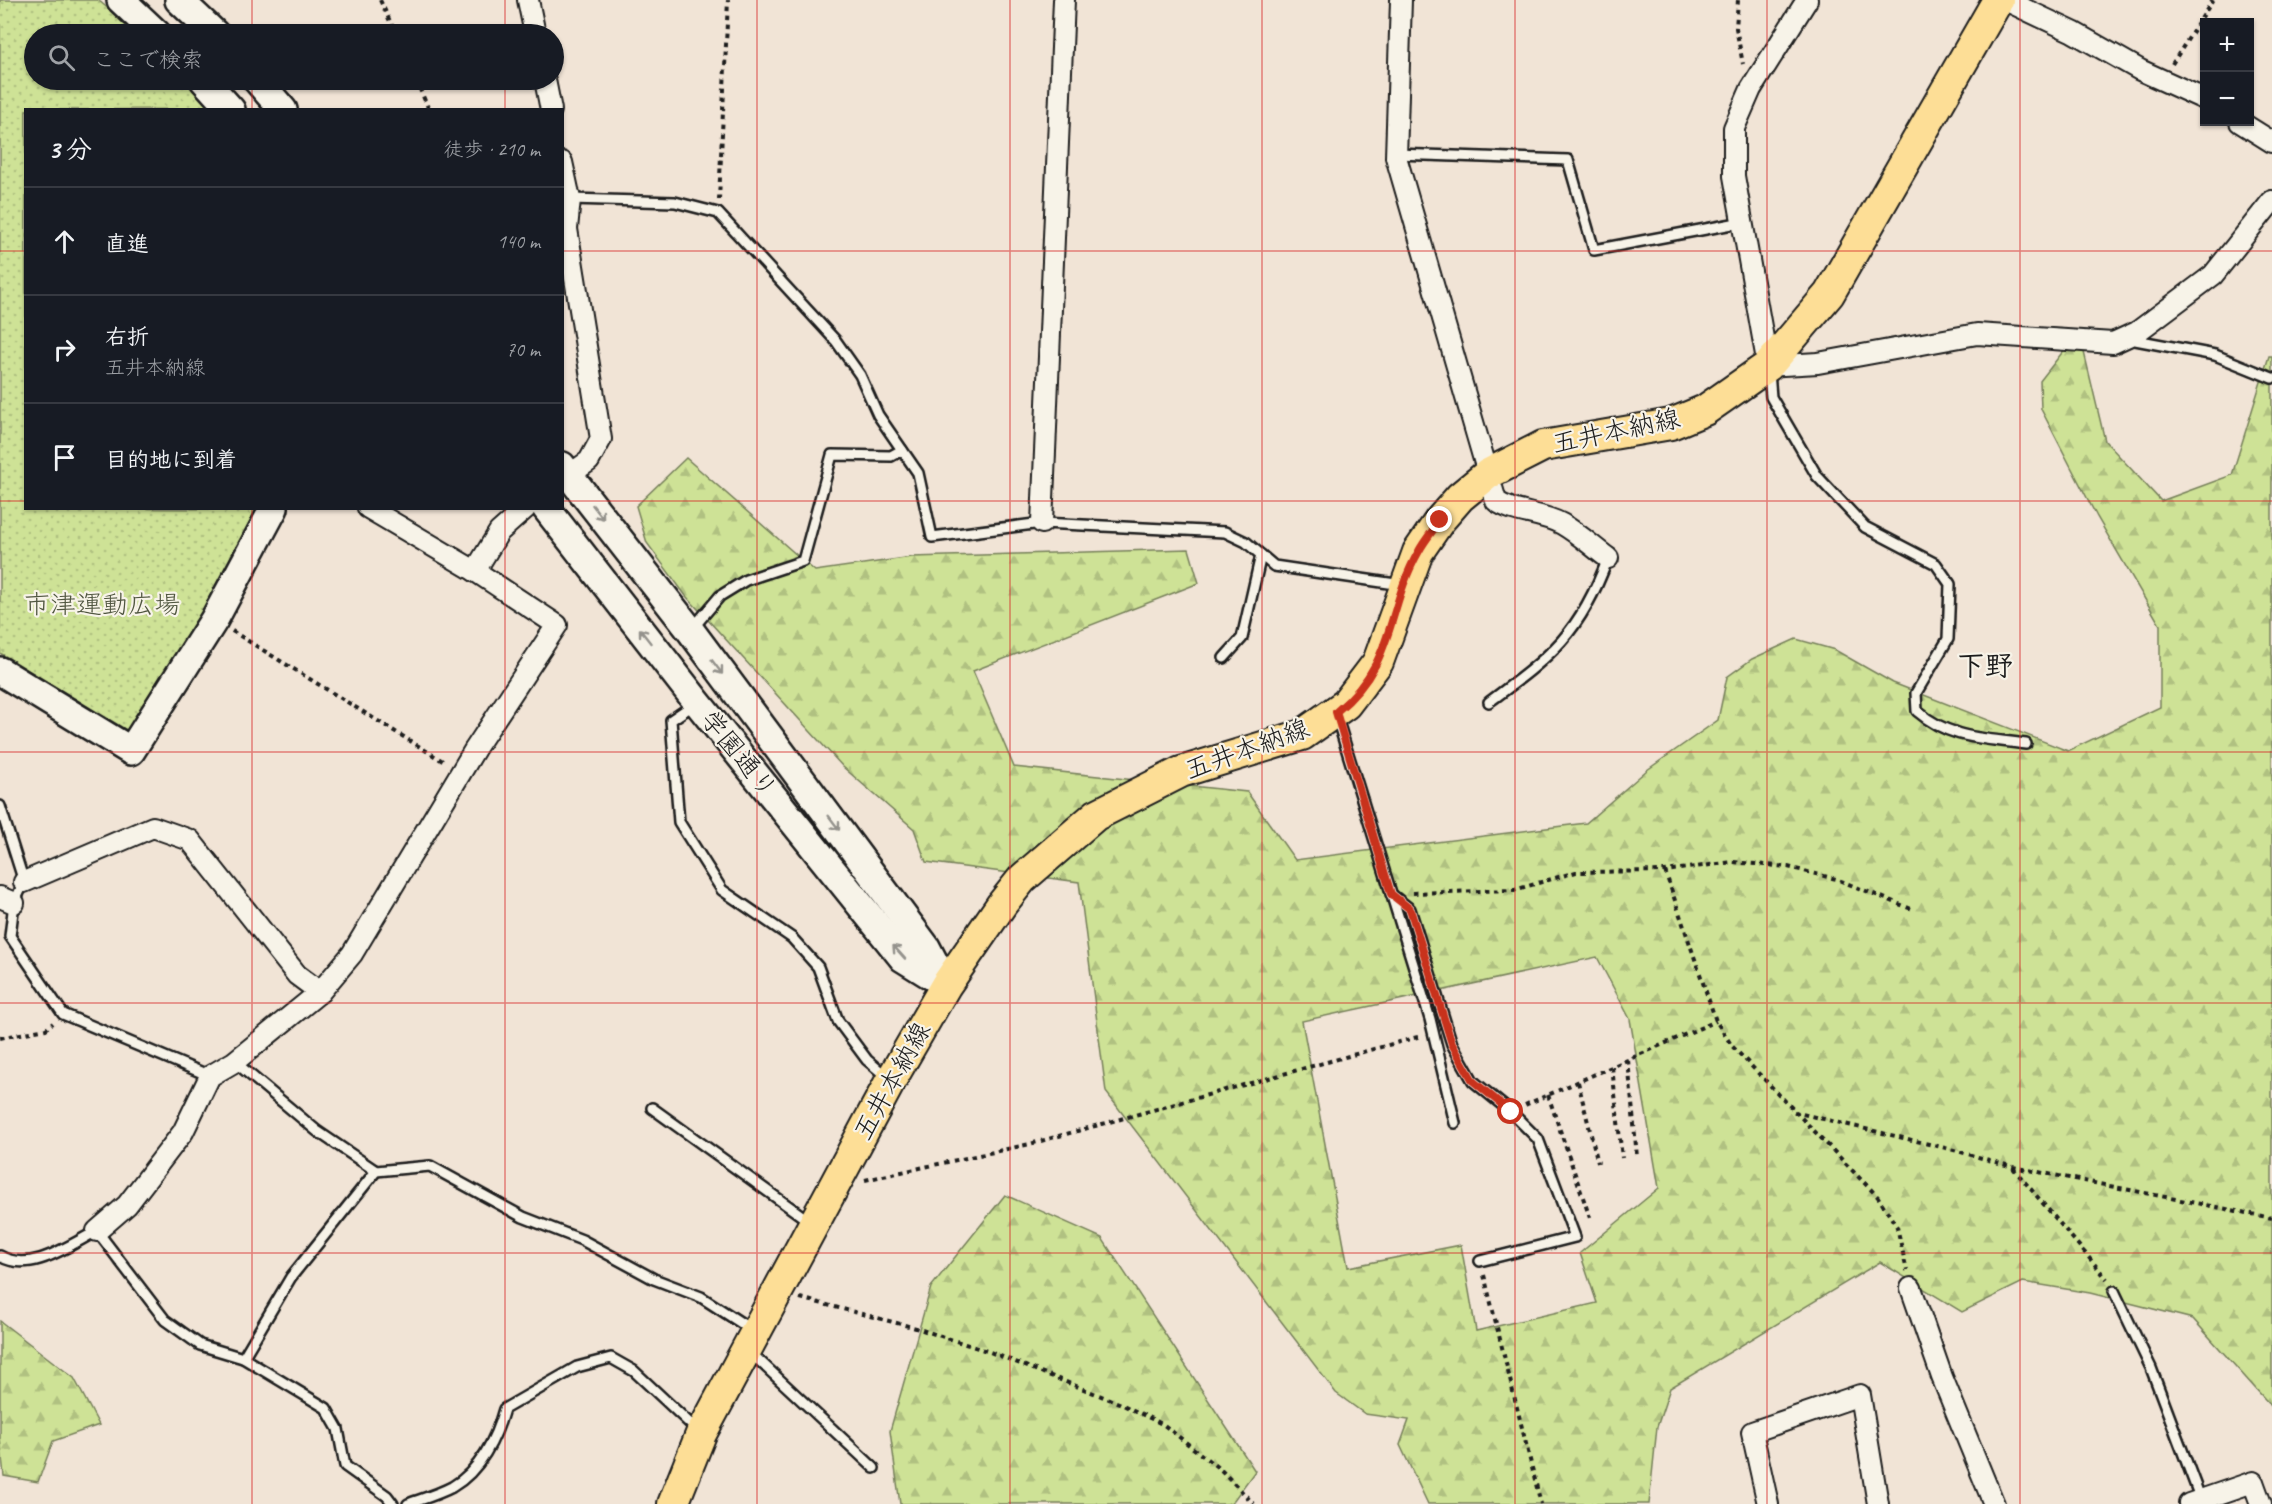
<!DOCTYPE html>
<html lang="ja">
<meta charset="utf-8">
<style>
:root{--surface:#171b24;--page:#242831;--text:#f1f3f6;--muted:#9ea1a6;--line:#363941}
body{margin:0;font-family:Caveat,"Klee One",sans-serif;background:var(--page);color:var(--text)}
.controls{position:absolute;right:18px;top:18px;display:grid;overflow:hidden;border-radius:0px;box-shadow:0 2px 4px #0004}
.controls button{width:54px;height:54px;display:grid;place-items:center;padding:0;border:0;border-bottom:2px solid var(--line);background:var(--surface);color:var(--text);font:30px sans-serif}
.stop{position:absolute;width:18px;height:18px;margin:-14px;border:4px solid #c8321e;border-radius:50%;background:#fff}
.stop.end{background:#c8321e;border-color:#fff;box-shadow:0 2px 6px #0008}
.list{margin:0;padding:0;list-style:none}
h2{display:flex;justify-content:space-between;align-items:center;height:78px;margin:0;padding:0 24px;font-size:26px}
h2 small{font-size:20px;font-weight:400;color:var(--muted)}
.list li{display:grid;grid-template-columns:39px 1fr auto;gap:18px;align-items:center;box-sizing:border-box;height:108px;padding:0 24px;border-top:2px solid var(--line)}
.list b{display:block;font-size:22px;white-space:nowrap}
.list p{margin:0;font-size:20px;white-space:nowrap;color:var(--muted)}
.list em{font-size:20px;font-style:normal;color:var(--muted)}
.icon{flex:none;width:33px;height:33px;fill:none;stroke:currentColor;stroke-width:2;stroke-linecap:round;stroke-linejoin:round}
.map{position:relative;flex:none;width:2272px;height:1504px;overflow:hidden}
.search{position:absolute;background:var(--surface);box-shadow:0 2px 4px #0004;left:24px;top:24px;width:540px;height:66px;display:flex;align-items:center;gap:15px;box-sizing:border-box;padding:0 21px;border-radius:33px;color:var(--muted);font-size:22px}
.panel{position:absolute;background:var(--surface);box-shadow:0 2px 4px #0004;left:24px;top:108px;width:540px;height:402px;border-radius:0px}
.map>svg:first-child{display:block}
.forest{fill:url(#forest-firs);stroke:#757f59;stroke-width:1.5;fill-rule:evenodd}
.park{fill:url(#park-dots);stroke:#757f59;stroke-width:1.5}
.lines{fill:none;stroke-linecap:round;stroke-linejoin:round}
.lane-casing{stroke:#1c1c1c;stroke-width:14}
.street-casing{stroke:#1c1c1c;stroke-width:24}
.secondary-casing{stroke:#1c1c1c;stroke-width:32}
.primary-casing{stroke:#1c1c1c;stroke-width:34}
.path{stroke:#1c1c1c;stroke-width:4;stroke-dasharray:4.5 4.5;stroke-linecap:butt}
.lane{stroke:#f7f3e8;stroke-width:9}
.street{stroke:#f7f3e8;stroke-width:20}
.secondary{stroke:#f7f3e8;stroke-width:27}
.primary{stroke:#fdde96;stroke-width:30}
.oneway{stroke:#94928c}
.route{stroke:#c8321e;stroke-width:8}
.grid{fill:none;stroke:#d62828;stroke-width:1.5;stroke-opacity:0.55}
.labels{text-anchor:middle;dominant-baseline:central;stroke-width:4.5;stroke-linejoin:round;paint-order:stroke}
.street-label{font-size:26px;fill:#1c1c1c;stroke:#f7f3e8}
.park-label{font-size:26px;fill:#515741;stroke:#f7f3e8}
.quarter-label{font-size:28px;font-weight:bold;fill:#1c1c1c;stroke:#f7f3e8}
</style>
<div class="map">
<svg width="2272" height="1504" viewBox="0 0 2272 1504">
<defs>
<pattern id="forest-firs" width="22" height="20" patternUnits="userSpaceOnUse" patternTransform="scale(1.5)"><rect width="22" height="20" fill="#cee296"/><path d="M5 1l3.5 6h-7zM16 11l3.5 6h-7z" fill="#b0c181"/></pattern>
<pattern id="park-dots" width="8" height="8" patternUnits="userSpaceOnUse" patternTransform="scale(1.5)"><rect width="8" height="8" fill="#cee296"/><path d="M2 2h.1M6 6h.1" fill="none" stroke="#b0c181" stroke-width="1.8" stroke-linecap="round"/></pattern>
</defs>
<rect width="100%" height="100%" fill="#f1e4d6"/>
<filter id="ink" filterUnits="userSpaceOnUse"><feTurbulence type="fractalNoise" baseFrequency=".0167" numOctaves="2"/><feDisplacementMap in="SourceGraphic" scale="12" xChannelSelector="R" yChannelSelector="G"/><feConvolveMatrix kernelMatrix="1 2 1 2 8 2 1 2 1" color-interpolation-filters="sRGB"/></filter>
<g filter="url(#ink)">
<g class="forest">
<path d="M 2079,331 L 2105,441 L 2161,501 L 2232,475 L 2269,356 L 2272,356 L 2272,1407 L 2193,1319 L 2090,1293 L 2023,1282 L 1962,1312 L 1880,1262 L 1670,1388 L 1657,1427 L 1649,1504 L 1428,1504 L 1400,1445 L 1409,1420 L 1365,1414 L 1336,1393 L 1106,1092 L 1079,882 L 926,862 L 914,829 L 843,767 L 686,596 L 647,543 L 636,506 L 686,458 L 815,571 L 912,557 L 1189,549 L 1199,583 L 973,671 L 1014,767 L 1247,792 L 1295,860 L 1586,823 L 1647,770 L 1718,720 L 1727,677 L 1752,659 L 1796,639 L 1835,650 L 1893,683 L 2068,751 L 2160,707 L 2160,625 L 2097,517 L 2041,409 L 2040,381 ZM 1597,957 L 1630,1019 L 1659,1188 L 1580,1253 L 1597,1303 L 1476,1331 L 1461,1245 L 1348,1267 L 1302,1021 Z"/>
<polygon points="1005,1195 1102,1238 1255,1471 1231,1504 900,1504 890,1431 931,1287"/>
<polygon points="0,1321 74,1378 99,1425 53,1441 38,1482 4,1476 0,1439"/>
</g>
<polygon class="park" points="0,0 98,0 138,34 34,34 34,80 184,80 215,109 26,110 26,508 269,509 128,731 0,653"/>
<g class="lines">
<g class="lane-casing">
<g id="lane">
<polyline points="1396,154 1568,160 1594,250 1743,222"/>
<polyline points="570,199 675,202 718,213 836,341 860,375 878,415 918,473 932,537 1042,523 1225,532 1246,542 1274,566 1402,585"/>
<polyline points="2130,339 2215,355 2272,378"/>
<path d="M 1769,372 L 1771,397 L 1817,476 L 1865,527 L 1936,564 L 1950,584 L 1948,639 L 1916,693 L 1917,711 C 1951,740 1984,738 2026,744"/>
<polyline points="692,629 720,596 746,580 803,561 832,455 891,456 902,450"/>
<polyline points="1224,658 1242,638 1261,555"/>
<path d="M 1489,702 C 1552,655 1580,634 1608,558"/>
<polyline points="696,703 671,720 679,822 722,890 792,938 818,967 838,1021 867,1060 887,1077"/>
<polyline points="1336,715 1430,1019 1455,1123"/>
<polyline points="0,806 24,882 14,903 10,936 63,1014 210,1076"/>
<polyline points="1391,894 1410,909 1452,1044 1473,1081 1511,1112 1538,1139 1575,1237 1480,1261"/>
<polyline points="235,1062 317,1131 376,1171 430,1166 523,1217 582,1240 654,1279 701,1297 752,1330"/>
<polyline points="652,1108 809,1221"/>
<path d="M 0,1256 C 31,1274 69,1245 97,1231 L 165,1320 L 200,1345 L 243,1358 L 326,1408 L 338,1429 L 345,1466 L 387,1496 L 393,1504"/>
<polyline points="2114,1291 2151,1368 2201,1500"/>
<polyline points="751,1353 874,1468"/>
<polyline points="243,1358 291,1277 376,1171"/>
<path d="M 408,1504 C 422,1499 439,1494 452,1487 C 480,1471 496,1438 504,1409 L 577,1367 L 611,1358 L 634,1371 L 699,1432"/>
</g>
</g>
<g class="street-casing">
<g id="street">
<polyline points="528,0 535,34"/>
<path d="M 1401,0 L 1396,157 L 1496,501 C 1514,514 1540,512 1562,524 C 1578,533 1593,547 1608,558"/>
<polyline points="1807,0 1751,89 1734,128 1734,176 1768,366 1818,363 1977,334 2113,343 2137,332 2213,275 2272,201"/>
<polyline points="2005,0 2073,32 2140,70 2204,99"/>
<polyline points="545,80 551,110"/>
<polyline points="2240,122 2272,142"/>
<polyline points="562,162 570,199 567,229 601,439 589,461 562,480"/>
<polyline points="1042,523 1064,0"/>
<polyline points="475,571 499,532 526,508"/>
<polyline points="24,882 153,827 190,840 297,975 320,992"/>
<polyline points="0,897 14,903"/>
<polyline points="97,1231 127,1205 183,1132 210,1076 234,1062 320,992 352,954 475,749 557,625 475,571 368,508"/>
<polyline points="1911,1288 1942,1377 1994,1504"/>
<polyline points="1768,1504 1752,1432 1860,1395 1878,1504"/>
<polyline points="2189,1504 2253,1482 2261,1504"/>
</g>
</g>
<g class="secondary-casing">
<g id="secondary">
<polyline points="121,0 157,34"/>
<polyline points="179,0 215,34"/>
<polyline points="204,80 231,110"/>
<polyline points="257,80 283,110"/>
<polyline points="562,466 690,630 926,947 946,985"/>
<polyline points="546,508 697,702 903,958 945,984"/>
<polyline points="0,671 131,751 214,620 274,508"/>
</g>
</g>
<g class="primary-casing">
<polyline id="primary" points="673,1504 701,1434 891,1080 946,985 1002,904 1022,879 1096,815 1181,772 1302,735 1346,704 1378,662 1418,552 1440,520 1460,497 1488,474 1543,446 1671,424 1705,410 1768,366 1829,294 1998,0"/>
</g>
<g class="path">
<polyline points="380,0 396,34"/>
<polyline points="1738,0 1736,28 1743,64"/>
<polyline points="2172,64 2213,0"/>
<polyline points="416,80 429,110"/>
<polyline points="719,200 728,0"/>
<polyline points="232,631 446,763"/>
<polyline points="1665,871 1716,1021 1732,1046 1878,1197 1897,1227 1907,1271"/>
<polyline points="1413,893 1514,890 1576,872 1665,871 1733,862 1788,867 1836,879 1914,910"/>
<polyline points="0,1038 46,1029 53,1023"/>
<polyline points="1628,1060 1637,1157"/>
<polyline points="1612,1067 1622,1158"/>
<polyline points="1578,1082 1598,1163"/>
<polyline points="1548,1095 1590,1218"/>
<polyline points="1525,1105 1716,1021"/>
<polyline points="1794,1112 1954,1150 2013,1167 2272,1218"/>
<polyline points="2013,1168 2107,1279"/>
<polyline points="865,1180 1030,1144 1421,1036"/>
<polyline points="1484,1275 1541,1504"/>
<polyline points="800,1298 916,1328 990,1352 1119,1403 1164,1425 1222,1471 1254,1504"/>
</g>
<use href="#lane" class="lane"/>
<use href="#street" class="street"/>
<use href="#secondary" class="secondary"/>
<use href="#primary" class="primary"/>
</g>
<defs><path id="oneway-shaft" d="M-6 0H5M1.5-3L5.5 0L1.5 3" fill="none" stroke-width="1.6" stroke-linecap="round" stroke-linejoin="round" transform="scale(1.5)"/></defs>
<g class="oneway">
<use href="#oneway-shaft" transform="translate(598 512) rotate(52)"/>
<use href="#oneway-shaft" transform="translate(645 636) rotate(-128)"/>
<use href="#oneway-shaft" transform="translate(717 667) rotate(53)"/>
<use href="#oneway-shaft" transform="translate(834 823) rotate(53)"/>
<use href="#oneway-shaft" transform="translate(899 952) rotate(-132)"/>
</g>
</g>
<g class="lines" filter="url(#ink)">
<path class="route" d="M 1440,520 C 1433,531 1425,540 1419,551 C 1385,610 1397,663 1336,712 L 1391,894 L 1410,909 L 1452,1044 L 1473,1081 L 1511,1112"/>
</g>
<path class="grid" d="M 252,0 L 252,34M 505,0 L 505,34M 757,0 L 757,1504M 1010,0 L 1010,1504M 1262,0 L 1262,1504M 1515,0 L 1515,1504M 1767,0 L 1767,1504M 2020,0 L 2020,1504M 252,80 L 252,110M 505,80 L 505,110M 0,251 L 26,251M 562,251 L 2272,251M 0,501 L 26,501M 562,501 L 2272,501M 252,508 L 252,1504M 505,508 L 505,1504M 0,752 L 2272,752M 0,1003 L 2272,1003M 0,1253 L 2272,1253"/>
<g class="labels">
<g class="street-label">
<text transform="translate(1616 431) rotate(-12)">五井本納線</text>
<text transform="translate(1247 749) rotate(-20)">五井本納線</text>
<text transform="translate(739 754) rotate(51)">学園通り</text>
<text transform="translate(892 1081) rotate(-61)">五井本納線</text>
</g>
<g class="park-label">
<text x="102" y="604">市津運動広場</text>
</g>
<g class="quarter-label">
<text x="1985" y="665">下野</text>
</g>
</g>
</svg>
<div class="controls">
<button>+</button>
<button>−</button>
</div>
<div class="stop" style="left:1511px;top:1112px"></div>
<div class="stop end" style="left:1440px;top:520px"></div>
<div class="search"><svg class="icon" aria-label="search" viewBox="0 0 24 24"><circle cx="10" cy="10" r="6"/><path d="M15 15l6 6"/></svg>ここで検索</div>
<section class="panel">
<h2>3 分<small>徒歩 · 210 m</small></h2>
<ul class="list">
<li><svg class="icon" aria-label="ahead" viewBox="0 0 24 24"><path d="M12 20V5M6 11l6-6 6 6"/></svg><div><b>直進</b></div><em>140 m</em></li>
<li><svg class="icon" aria-label="right" viewBox="0 0 24 24"><path d="M7 20v-9h11M14 6l5 5-5 5"/></svg><div><b>右折</b><p>五井本納線</p></div><em>70 m</em></li>
<li><svg class="icon" aria-label="arrive" viewBox="0 0 24 24"><path d="M6 21V4h12l-3 4 3 4H6"/></svg><div><b>目的地に到着</b></div></li>
</ul>
</section>
</div>
